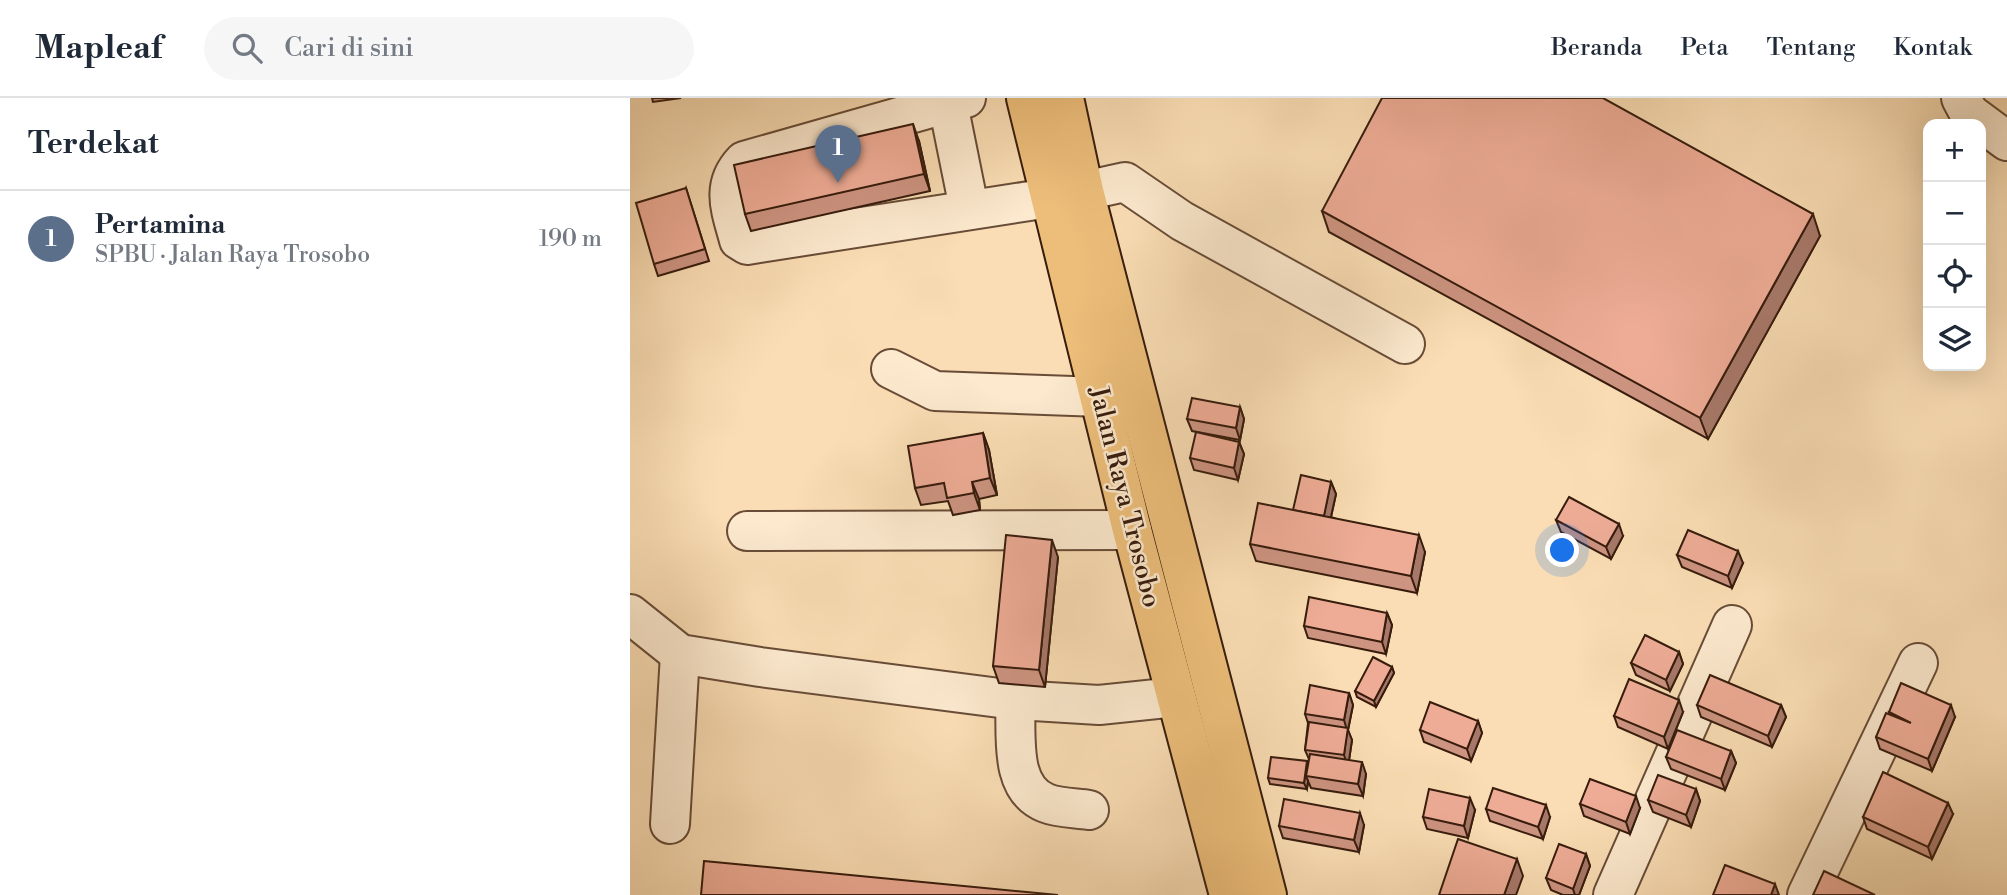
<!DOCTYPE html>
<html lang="id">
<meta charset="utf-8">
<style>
:root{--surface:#fff;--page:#f6f6f7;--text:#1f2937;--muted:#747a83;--line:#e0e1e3;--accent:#111827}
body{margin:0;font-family:"Libre Bodoni",serif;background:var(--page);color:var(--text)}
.controls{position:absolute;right:21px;top:21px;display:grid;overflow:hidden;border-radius:14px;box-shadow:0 7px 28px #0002}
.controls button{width:63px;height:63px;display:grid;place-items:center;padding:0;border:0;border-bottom:2px solid var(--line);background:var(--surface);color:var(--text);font:35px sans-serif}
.you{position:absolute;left:933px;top:453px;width:24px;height:24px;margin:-18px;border:5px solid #fff;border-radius:50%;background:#1a73e8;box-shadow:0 0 0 10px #1a73e833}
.badge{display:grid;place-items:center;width:46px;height:46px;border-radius:50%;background:var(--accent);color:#fff;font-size:23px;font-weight:700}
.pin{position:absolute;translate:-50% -58px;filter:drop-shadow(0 2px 4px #0008)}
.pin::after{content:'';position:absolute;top:37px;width:24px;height:21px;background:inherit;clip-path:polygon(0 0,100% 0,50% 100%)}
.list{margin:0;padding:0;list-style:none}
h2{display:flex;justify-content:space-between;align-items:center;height:91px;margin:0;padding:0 28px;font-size:30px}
h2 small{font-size:23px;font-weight:400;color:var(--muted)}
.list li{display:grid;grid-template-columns:46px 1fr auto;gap:21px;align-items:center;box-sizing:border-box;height:98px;padding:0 28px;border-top:2px solid var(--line)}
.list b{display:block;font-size:26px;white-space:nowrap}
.list p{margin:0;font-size:23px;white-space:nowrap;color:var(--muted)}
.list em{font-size:23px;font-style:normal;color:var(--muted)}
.icon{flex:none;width:38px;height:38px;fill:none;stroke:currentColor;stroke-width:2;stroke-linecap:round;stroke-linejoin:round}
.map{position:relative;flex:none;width:1377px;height:797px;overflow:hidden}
header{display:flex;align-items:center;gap:42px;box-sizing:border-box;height:98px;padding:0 35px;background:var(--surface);border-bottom:2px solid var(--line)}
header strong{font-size:33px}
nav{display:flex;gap:38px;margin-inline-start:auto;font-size:24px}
.search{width:490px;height:63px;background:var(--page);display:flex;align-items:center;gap:18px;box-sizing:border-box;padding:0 24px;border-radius:38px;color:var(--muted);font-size:26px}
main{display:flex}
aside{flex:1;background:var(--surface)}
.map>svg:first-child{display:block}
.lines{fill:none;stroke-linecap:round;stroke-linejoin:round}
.minor-casing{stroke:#684c37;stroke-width:42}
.highway-casing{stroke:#371c0d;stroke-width:42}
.minor{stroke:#fce9ce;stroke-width:38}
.highway{stroke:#edbe7a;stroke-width:38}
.wall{fill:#cd9481;stroke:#371c0d;stroke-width:2}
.shaded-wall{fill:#a77869;stroke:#371c0d;stroke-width:2}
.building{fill:#eeac96;stroke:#371c0d;stroke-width:2}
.labels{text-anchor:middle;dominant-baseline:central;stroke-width:5;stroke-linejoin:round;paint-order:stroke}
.street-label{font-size:26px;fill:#371c0d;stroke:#fce9ce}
</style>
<header>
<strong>Mapleaf</strong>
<div class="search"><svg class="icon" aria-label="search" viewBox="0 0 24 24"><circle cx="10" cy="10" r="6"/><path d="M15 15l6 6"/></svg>Cari di sini</div>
<nav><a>Beranda</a><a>Peta</a><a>Tentang</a><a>Kontak</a></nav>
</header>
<main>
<aside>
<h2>Terdekat<small></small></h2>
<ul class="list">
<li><span class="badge" style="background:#5c6f8a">1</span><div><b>Pertamina</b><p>SPBU · Jalan Raya Trosobo</p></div><em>190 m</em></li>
</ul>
</aside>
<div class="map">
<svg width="1377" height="797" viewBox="0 0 1377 797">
<rect width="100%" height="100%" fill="#faddb4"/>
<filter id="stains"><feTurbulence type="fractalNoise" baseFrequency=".00286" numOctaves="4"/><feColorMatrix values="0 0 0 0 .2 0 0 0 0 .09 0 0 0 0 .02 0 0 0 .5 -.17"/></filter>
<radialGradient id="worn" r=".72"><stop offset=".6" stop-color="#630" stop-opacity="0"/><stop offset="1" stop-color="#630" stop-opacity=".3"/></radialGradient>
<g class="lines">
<g class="minor-casing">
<g id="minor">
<path d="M 336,0 L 114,63 C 90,88 101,112 109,142 L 117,147 L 129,145 L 419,100"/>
<polyline points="1331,0 1339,15 1377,43"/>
<polyline points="318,6 339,110"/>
<polyline points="454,93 495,84 552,123 775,246"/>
<polyline points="261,271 305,293 471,299"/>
<polyline points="117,433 502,432"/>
<polyline points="0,516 50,556 130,569 385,602 469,607 546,599"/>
<path d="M 385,602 C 387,636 378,690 416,705 C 428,710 446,710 459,712"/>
<polyline points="40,726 50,556"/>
<polyline points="983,797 1102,527"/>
<polyline points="1177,797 1288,565"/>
</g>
</g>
<g class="highway-casing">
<g id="highway">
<polyline points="396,0 502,432 599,797"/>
<polyline points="434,0 454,93 637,797"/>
</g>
</g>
<use href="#minor" class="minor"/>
<use href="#highway" class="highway"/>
</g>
<g class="wall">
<polygon points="22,0 51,0 23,4"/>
<polygon points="289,43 300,93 121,133 115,116"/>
<polygon points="56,90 79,163 28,178 24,166"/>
<polygon points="692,113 1190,138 1078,341 699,134"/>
<polygon points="610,309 614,321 610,342 562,333 557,321"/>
<polygon points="353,335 359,352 367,397 349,401 350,412 323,417 318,403 291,407 285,390"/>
<polygon points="609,344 614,356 608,382 564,372 560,360"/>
<polygon points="701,384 706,396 701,419 795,454 787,495 626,463 620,446 663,412"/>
<polygon points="926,422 993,438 981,461 931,434"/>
<polygon points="1047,457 1113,465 1102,490 1052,469"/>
<polygon points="428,459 415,589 369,585 363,568"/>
<polygon points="757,515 762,527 756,556 678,540 674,528"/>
<polygon points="1049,554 1053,566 1040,593 1006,577 1001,565"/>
<polygon points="762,569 764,575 746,609 727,599 725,593"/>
<polygon points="719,595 723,607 718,632 722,642 719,662 736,676 733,698 681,690 678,683 677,691 640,686 638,680 677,663 678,666 679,661 675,652 678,625 675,616"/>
<polygon points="1067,607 1151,607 1156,619 1142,649 1071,619"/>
<polygon points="1053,614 1038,651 988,629 984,618"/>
<polygon points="1259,614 1325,619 1302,673 1250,651 1246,639 1260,616"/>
<polygon points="848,623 852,635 841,663 794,644 790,632"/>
<polygon points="1101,653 1106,665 1095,692 1041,671 1036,659"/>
<polygon points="1066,691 1070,703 1061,729 1023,714 1018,702"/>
<polygon points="950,706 1010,710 1000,736 954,718"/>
<polygon points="856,711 920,719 913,741 860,723"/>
<polygon points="845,712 838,740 797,731 793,719"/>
<polygon points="1323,716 1302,761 1237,731 1233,719"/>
<polygon points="734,727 729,754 653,740 649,728"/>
<polygon points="956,756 960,768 949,797 933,797 921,792 916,780"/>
</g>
<g class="shaded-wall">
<polygon points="283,26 289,43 300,93 294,76"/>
<polygon points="1183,116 1190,138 1078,341 1070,320"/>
<polygon points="610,309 614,321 610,342 606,330"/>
<polygon points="353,335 359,352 367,397 360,380"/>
<polygon points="609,344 614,356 608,382 604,370"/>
<polygon points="342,384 349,401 350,412 344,395"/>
<polygon points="701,384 706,396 698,432 693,420"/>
<polygon points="989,426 993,438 981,461 976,449"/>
<polygon points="789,437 795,454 787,495 781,478"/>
<polygon points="422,442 428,459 415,589 409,572"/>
<polygon points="1108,453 1113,465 1102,490 1098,478"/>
<polygon points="757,515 762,527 756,556 752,544"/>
<polygon points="1049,554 1053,566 1040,593 1036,582"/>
<polygon points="762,569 764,575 746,609 744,603"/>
<polygon points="719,595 723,607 718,632 722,642 718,669 714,657 717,632 714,622"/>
<polygon points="1049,602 1053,614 1038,651 1034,639"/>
<polygon points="1151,607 1156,619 1142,649 1138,638"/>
<polygon points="1321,607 1325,619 1302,673 1298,661"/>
<polygon points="848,623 852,635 841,663 837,651"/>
<polygon points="1101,653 1106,665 1095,692 1091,681"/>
<polygon points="677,663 679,669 676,678 678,683 677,691 674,685"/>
<polygon points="732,664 736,676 733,698 728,686"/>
<polygon points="1066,691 1070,703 1061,729 1056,717"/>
<polygon points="1006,698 1010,710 1000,736 996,724"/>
<polygon points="840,700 845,712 838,740 834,728"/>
<polygon points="1318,705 1323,716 1302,761 1298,749"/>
<polygon points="916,707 920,719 913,741 908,729"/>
<polygon points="730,715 734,727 729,754 724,742"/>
<polygon points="956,756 960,768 949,797 945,797 943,791"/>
<polygon points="887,761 893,778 886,797 874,797"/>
<polygon points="1145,786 1149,797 1141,797"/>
</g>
<g class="building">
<polygon points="752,0 973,0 1183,116 1070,320 692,113"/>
<polygon points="283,26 294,76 115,116 104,67"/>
<polygon points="56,90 75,151 24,166 6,105"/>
<polygon points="562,300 610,309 606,330 557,321"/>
<polygon points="566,334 609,344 604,370 560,360"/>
<polygon points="353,335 360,380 342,384 344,395 317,400 314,385 285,390 278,348"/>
<polygon points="671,377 701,384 694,418 663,412"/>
<polygon points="939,399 989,426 976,449 926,422"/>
<polygon points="628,405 789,437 781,478 620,446"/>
<polygon points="1058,432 1108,453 1098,478 1047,457"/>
<polygon points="376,437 422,442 409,572 363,568"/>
<polygon points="679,499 757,515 752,544 674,528"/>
<polygon points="1015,537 1049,554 1036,582 1001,565"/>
<polygon points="743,559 762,569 744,603 725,593"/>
<polygon points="1080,577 1151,607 1138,638 1067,607"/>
<polygon points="999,581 1049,602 1034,639 984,618"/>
<polygon points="1271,585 1321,607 1298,661 1246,639 1256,615 1281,625 1259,614"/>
<polygon points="680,587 719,595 714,622 675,616"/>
<polygon points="800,604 848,623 837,651 790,632"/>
<polygon points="679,624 718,630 714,657 675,652"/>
<polygon points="1047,632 1101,653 1091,681 1036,659"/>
<polygon points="680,656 732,664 728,686 676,678"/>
<polygon points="641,659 677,663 674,685 638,680"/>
<polygon points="1253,674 1318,705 1298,749 1233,719"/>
<polygon points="1028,677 1066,691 1056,717 1018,702"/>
<polygon points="960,681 1006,698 996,724 950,706"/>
<polygon points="863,690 916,707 908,729 856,711"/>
<polygon points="799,691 840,700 834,728 793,719"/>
<polygon points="654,701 730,715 724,742 649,728"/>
<polygon points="828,741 887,761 874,797 809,797"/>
<polygon points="929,746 956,756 943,791 916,780"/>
<polygon points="74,763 428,797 71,797"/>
<polygon points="1095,767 1145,786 1141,797 1083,797"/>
<polygon points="1194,773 1245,797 1183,797"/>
</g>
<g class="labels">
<g class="street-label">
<text transform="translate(495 399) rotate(76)">Jalan Raya Trosobo</text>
</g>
</g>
<rect width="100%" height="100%" filter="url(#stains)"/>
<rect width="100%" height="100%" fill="url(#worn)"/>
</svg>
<div class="controls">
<button>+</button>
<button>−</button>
<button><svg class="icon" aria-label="locate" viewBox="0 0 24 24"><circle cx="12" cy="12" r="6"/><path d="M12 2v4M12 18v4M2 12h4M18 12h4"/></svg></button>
<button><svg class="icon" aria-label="layers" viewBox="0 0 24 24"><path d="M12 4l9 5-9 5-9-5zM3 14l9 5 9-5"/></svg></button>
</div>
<div class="you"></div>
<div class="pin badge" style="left:208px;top:85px;background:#5c6f8a">1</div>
</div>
</main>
